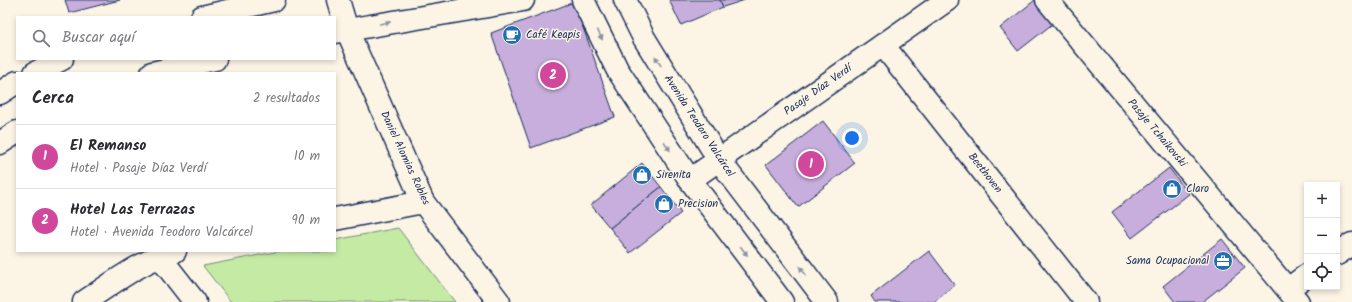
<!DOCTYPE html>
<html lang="es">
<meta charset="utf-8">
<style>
:root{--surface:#fff;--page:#f2f2f3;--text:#2b2b33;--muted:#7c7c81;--line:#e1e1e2;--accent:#1f6fb2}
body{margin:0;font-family:Kalam,sans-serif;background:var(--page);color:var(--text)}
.controls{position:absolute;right:12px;bottom:12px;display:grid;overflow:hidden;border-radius:0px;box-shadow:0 2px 6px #0003}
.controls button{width:36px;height:36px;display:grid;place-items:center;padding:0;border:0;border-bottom:1px solid var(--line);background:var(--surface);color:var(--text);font:20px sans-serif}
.you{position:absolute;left:852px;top:138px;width:14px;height:14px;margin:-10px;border:3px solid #fff;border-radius:50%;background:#1a73e8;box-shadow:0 0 0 6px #1a73e833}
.badge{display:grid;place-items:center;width:26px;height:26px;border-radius:50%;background:var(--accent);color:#fff;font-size:13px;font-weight:700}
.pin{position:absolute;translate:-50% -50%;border:2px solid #fff;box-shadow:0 1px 4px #0006}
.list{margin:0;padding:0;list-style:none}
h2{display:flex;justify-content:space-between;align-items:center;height:52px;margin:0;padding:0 16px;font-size:17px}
h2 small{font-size:13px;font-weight:400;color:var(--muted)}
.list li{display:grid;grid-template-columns:26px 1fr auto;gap:12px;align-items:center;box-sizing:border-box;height:64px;padding:0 16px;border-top:1px solid var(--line)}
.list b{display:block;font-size:15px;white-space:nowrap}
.list p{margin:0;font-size:13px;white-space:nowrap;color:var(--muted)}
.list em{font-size:13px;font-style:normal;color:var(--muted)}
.icon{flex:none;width:22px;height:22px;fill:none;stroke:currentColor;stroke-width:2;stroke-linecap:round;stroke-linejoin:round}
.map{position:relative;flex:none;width:1352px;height:302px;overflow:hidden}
.search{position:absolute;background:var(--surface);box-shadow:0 2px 6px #0003;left:16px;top:16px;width:320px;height:44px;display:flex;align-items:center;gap:10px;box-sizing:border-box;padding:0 14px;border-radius:0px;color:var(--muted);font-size:15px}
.panel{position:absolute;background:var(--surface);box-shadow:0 2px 6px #0003;left:16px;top:72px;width:320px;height:180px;border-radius:0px}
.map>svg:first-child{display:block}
.green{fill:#c5eaa4;stroke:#708c81}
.building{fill:#c8aedc;stroke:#1b2f5e}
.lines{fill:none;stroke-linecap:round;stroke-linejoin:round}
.minor-casing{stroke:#1b2f5e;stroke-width:25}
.minor{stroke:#fcf5e5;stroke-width:22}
.oneway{fill:#8c92a2}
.labels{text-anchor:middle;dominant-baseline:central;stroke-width:3;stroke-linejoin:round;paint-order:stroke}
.poi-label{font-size:11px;fill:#1b2f5e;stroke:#fcf5e5;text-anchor:start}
.street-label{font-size:11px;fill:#1b2f5e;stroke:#fcf5e5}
</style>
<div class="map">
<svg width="1352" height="302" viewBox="0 0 1352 302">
<rect width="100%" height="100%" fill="#fcf5e5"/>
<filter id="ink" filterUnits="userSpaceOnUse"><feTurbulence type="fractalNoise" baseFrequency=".025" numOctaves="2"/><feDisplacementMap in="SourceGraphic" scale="8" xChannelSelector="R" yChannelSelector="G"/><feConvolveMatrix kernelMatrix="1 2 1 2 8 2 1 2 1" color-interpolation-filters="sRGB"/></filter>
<g filter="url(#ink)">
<polygon class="green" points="398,228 455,302 231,302 203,266 280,251 335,251 335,240"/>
<g class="building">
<polygon points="65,0 120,0 69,13"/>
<polygon points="669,0 720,0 723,7 681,25"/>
<polygon points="720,0 745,0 723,7"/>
<polygon points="1035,0 1038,0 1055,22 1018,51 1000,28"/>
<polygon points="574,2 615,117 531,148 491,33"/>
<polygon points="823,121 855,163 798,207 766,165"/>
<polygon points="642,163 661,187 610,228 591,205"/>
<polygon points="1169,168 1189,194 1132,238 1112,212"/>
<polygon points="661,187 681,213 630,253 610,228"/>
<polygon points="1222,239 1245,268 1202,302 1175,302 1163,286"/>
<polygon points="929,251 955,285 934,302 875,302 871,296"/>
</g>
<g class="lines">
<g class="minor-casing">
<g id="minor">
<polyline points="338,0 347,30 423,202 499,302"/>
<polyline points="583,0 617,69 690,180 782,302"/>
<polyline points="625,0 644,38 719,160 827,302"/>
<polyline points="1047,0 1298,302"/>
<polyline points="202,17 274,0"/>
<polyline points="335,32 523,0"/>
<polyline points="883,45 1086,302"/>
<polyline points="35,73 62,59"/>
<polyline points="152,73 215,59"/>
<polyline points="0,93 17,82"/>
<polyline points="0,143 17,132"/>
<polyline points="690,180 947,0"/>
<polyline points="335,219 423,202"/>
<polyline points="1337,254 1352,244"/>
<polyline points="159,256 195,302"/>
<polyline points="1288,289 1307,275"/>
<path d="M 84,302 C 113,283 141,261 175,251"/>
</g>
</g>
<use href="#minor" class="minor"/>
</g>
<defs><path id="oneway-solid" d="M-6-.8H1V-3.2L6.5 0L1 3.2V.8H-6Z"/></defs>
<g class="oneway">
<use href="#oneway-solid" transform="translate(385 23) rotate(-10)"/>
<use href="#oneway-solid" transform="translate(600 35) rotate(64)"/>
<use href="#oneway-solid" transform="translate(658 61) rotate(-122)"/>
<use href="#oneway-solid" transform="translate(667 146) rotate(57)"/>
<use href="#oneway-solid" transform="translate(744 251) rotate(53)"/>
<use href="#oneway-solid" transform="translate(803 271) rotate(-127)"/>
</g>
</g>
<defs>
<g id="cafe-disc" transform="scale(1)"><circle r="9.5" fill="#1f6fb2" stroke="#fcf5e5"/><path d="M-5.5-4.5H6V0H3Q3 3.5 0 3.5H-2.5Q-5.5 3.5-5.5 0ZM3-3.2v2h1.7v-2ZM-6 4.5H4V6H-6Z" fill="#fff"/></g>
<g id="shop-disc" transform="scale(1)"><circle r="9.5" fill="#1f6fb2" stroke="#fcf5e5"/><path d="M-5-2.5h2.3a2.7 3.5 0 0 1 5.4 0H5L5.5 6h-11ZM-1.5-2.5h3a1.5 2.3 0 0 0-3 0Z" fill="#fff"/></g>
<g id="office-disc" transform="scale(1)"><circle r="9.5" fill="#1f6fb2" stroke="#fcf5e5"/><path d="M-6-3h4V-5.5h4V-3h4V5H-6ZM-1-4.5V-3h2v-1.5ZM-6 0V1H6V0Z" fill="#fff"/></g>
</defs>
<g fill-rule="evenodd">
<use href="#cafe-disc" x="512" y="35"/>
<use href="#shop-disc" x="642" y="175"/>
<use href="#shop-disc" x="1172" y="189"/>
<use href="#shop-disc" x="664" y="204"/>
<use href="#office-disc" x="1223" y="261"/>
</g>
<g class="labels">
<g class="poi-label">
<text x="526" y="35">Café Keapis</text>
<text x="656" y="175">Sirenita</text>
<text x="1186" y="189">Claro</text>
<text x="678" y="204">Precision</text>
<text x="1209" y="261" text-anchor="end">Sama Ocupacional</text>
</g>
<g class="street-label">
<text transform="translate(818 90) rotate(-35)">Pasaje Díaz Verdí</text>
<text transform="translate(699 126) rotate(57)">Avenida Teodoro Valcárcel</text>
<text transform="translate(1157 133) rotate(50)">Pasaje Tchaikovski</text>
<text transform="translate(405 158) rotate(65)">Daniel Alomias Robles</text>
<text transform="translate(985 173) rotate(52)">Beethoven</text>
</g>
</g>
</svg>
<div class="controls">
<button>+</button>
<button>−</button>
<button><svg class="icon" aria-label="locate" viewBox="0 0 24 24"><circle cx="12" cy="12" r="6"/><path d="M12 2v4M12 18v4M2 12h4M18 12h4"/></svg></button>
</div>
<div class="you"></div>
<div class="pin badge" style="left:811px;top:164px;background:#d1479c">1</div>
<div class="pin badge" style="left:553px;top:75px;background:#d1479c">2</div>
<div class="search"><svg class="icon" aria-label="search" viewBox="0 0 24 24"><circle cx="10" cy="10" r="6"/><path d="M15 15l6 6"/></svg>Buscar aquí</div>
<section class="panel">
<h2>Cerca<small>2 resultados</small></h2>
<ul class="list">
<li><span class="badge" style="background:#d1479c">1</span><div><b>El Remanso</b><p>Hotel · Pasaje Díaz Verdí</p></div><em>10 m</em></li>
<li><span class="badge" style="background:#d1479c">2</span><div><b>Hotel Las Terrazas</b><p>Hotel · Avenida Teodoro Valcárcel</p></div><em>90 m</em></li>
</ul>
</section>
</div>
